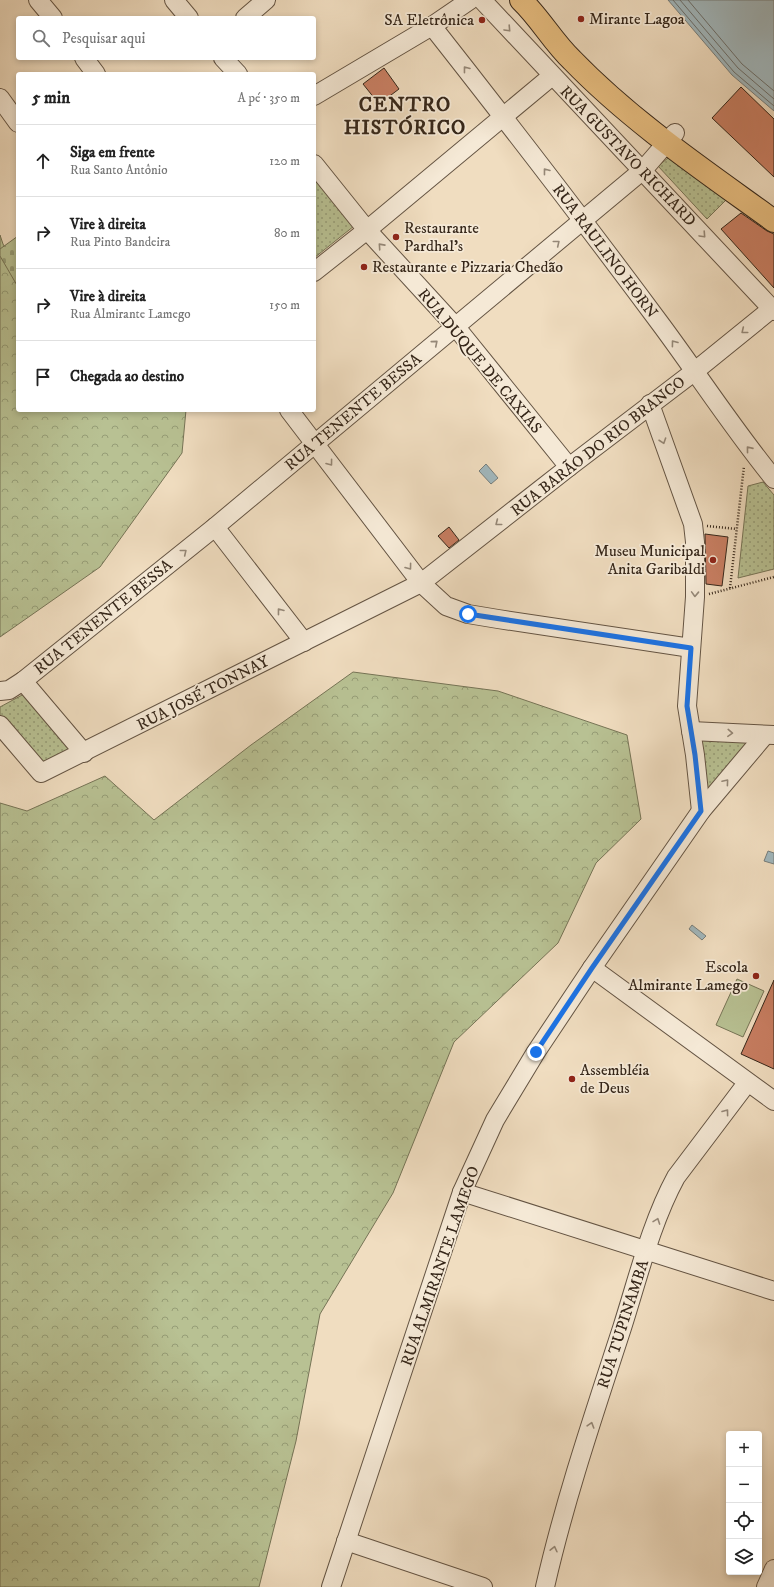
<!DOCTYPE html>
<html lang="pt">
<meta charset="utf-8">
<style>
:root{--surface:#fff;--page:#f2f2f2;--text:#222;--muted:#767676;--line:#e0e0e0}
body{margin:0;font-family:"IM FELL DW Pica",serif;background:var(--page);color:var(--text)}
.controls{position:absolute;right:12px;bottom:12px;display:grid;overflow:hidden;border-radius:4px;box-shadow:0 2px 6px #0003}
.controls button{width:36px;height:36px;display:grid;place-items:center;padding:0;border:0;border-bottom:1px solid var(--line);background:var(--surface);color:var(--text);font:20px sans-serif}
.stop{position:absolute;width:12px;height:12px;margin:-9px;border:3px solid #1a73e8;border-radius:50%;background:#fff}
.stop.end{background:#1a73e8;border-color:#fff;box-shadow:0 1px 4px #0008}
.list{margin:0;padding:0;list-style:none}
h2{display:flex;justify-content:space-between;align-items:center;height:52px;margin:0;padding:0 16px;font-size:17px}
h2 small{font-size:13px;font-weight:400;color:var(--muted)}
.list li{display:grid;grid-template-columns:26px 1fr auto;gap:12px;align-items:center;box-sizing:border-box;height:72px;padding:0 16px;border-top:1px solid var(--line)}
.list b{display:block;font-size:15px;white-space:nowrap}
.list p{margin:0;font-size:13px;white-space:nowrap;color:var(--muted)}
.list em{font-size:13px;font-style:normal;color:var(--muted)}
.icon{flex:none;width:22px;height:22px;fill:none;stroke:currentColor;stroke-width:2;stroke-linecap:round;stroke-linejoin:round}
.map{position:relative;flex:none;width:774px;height:1587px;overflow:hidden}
.search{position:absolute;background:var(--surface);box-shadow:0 2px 6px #0003;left:16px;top:16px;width:300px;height:44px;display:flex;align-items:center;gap:10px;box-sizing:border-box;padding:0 14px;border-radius:4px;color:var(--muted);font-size:15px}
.panel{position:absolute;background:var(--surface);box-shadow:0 2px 6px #0003;left:16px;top:72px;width:300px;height:340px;border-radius:4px}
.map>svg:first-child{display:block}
.forest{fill:url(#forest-crowns);stroke:#767456}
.cemetery{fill:url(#cemetery-stones);stroke:#767456}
.park{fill:url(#park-dots);stroke:#767456}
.pitch{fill:#b8c193;stroke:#767456}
.water{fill:#a1b8be;stroke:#767e7c}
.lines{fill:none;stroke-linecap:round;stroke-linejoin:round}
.shore{stroke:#6b6f6c;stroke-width:1}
.building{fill:#c87e62;stroke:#352619}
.minor-casing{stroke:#645443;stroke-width:20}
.major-casing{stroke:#352619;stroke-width:24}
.path{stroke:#352619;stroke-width:2.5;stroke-dasharray:1 2;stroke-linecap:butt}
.minor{stroke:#f5e9d6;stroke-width:18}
.major{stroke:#e8be80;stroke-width:22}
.oneway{stroke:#958878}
.route{stroke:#1a73e8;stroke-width:5}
.poi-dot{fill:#8f2418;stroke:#f5e9d6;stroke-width:1.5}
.labels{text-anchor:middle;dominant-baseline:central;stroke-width:3.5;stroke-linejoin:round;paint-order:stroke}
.poi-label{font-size:16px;fill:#352619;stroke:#f5e9d6;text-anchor:start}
.street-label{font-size:16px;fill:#352619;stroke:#f5e9d6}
.district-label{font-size:20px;font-weight:bold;letter-spacing:1px;fill:#352619;stroke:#f5e9d6}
</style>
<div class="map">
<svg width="774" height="1587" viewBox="0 0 774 1587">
<defs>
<pattern id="forest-crowns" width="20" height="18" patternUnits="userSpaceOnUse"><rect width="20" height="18" fill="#b8c193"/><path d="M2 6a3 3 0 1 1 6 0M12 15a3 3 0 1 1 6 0" fill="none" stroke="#969d77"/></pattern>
<pattern id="cemetery-stones" width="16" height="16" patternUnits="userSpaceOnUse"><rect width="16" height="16" fill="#b8c193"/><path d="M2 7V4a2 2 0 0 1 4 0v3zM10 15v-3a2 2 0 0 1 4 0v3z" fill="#969d77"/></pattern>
<pattern id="park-dots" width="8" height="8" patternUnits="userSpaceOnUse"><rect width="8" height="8" fill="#b8c193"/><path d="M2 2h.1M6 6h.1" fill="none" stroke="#969d77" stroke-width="1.8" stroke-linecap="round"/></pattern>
</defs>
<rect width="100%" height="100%" fill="#f0ddc0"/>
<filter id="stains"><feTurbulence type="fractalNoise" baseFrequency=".005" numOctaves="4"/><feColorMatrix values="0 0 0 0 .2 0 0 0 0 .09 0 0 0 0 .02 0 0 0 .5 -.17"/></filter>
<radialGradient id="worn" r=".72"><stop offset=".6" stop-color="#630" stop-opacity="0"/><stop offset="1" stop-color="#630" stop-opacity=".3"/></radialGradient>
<g class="forest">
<polygon points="0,235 3,244 18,271 18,410 186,410 182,453 100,567 0,637"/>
<polygon points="353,672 498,691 627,735 641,819 596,863 558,943 454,1042 393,1193 320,1314 296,1441 259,1587 0,1587 0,803 27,811 105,776 154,820 251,745"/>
</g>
<polygon class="cemetery" points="18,236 18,287 0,256 0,249"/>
<g class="park">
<polygon points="673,154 729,197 707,219 658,166"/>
<polygon points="314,179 354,226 314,258"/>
<polygon points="763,482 774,495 774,569 738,578 748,486"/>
<polygon points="24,694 71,751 43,764 0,716 0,707"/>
<polygon points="698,740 750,740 705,799"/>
</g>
<polygon class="pitch" points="737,979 764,991 743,1037 716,1025"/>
<g class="water">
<polygon points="668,0 774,0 774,111 732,75"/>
<polygon points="486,464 498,478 491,484 479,471"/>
<polygon points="768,851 774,853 774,864 764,861"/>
<polygon points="692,925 706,936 702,940 689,929"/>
</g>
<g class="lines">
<g class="shore">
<polyline points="673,0 734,72 774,106"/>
<polyline points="680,0 738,68 774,99"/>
<polyline points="688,0 742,64 774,91"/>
</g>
</g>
<g class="building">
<polygon points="384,68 399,89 379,104 363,84"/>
<polygon points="741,87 774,119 774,177 712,118"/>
<polygon points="741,213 767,231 774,234 774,288 721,229"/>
<polygon points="449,527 459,540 449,548 438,536"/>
<polygon points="705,534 728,537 722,586 706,584"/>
<polygon points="774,980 774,1069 741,1054"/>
</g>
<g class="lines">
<g class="minor-casing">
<g id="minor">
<polyline points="38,0 53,18"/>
<polyline points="174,0 189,18"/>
<polyline points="482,0 774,311"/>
<polyline points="245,18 266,0"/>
<path d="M 432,26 C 510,125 587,225 662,326 C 699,376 734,430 774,479"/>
<polyline points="84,58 96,74"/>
<polyline points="223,58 238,74"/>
<polyline points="314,96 432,26 470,0"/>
<polyline points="0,98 18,123"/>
<polyline points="314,164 367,230 455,326 569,467"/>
<polyline points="314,272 367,230 552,76"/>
<polyline points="650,404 693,524 695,542 695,597 687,706 695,755 701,811"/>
<polyline points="289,410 421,583 446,606 468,614 498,619 691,648"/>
<polyline points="215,527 304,642"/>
<polyline points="23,681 84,753"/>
<polyline points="0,691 9,690 23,681 215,527 643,170 675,133"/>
<polyline points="0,725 41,773 421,583 569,467 695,371 774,307"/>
<polyline points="691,731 774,735"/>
<polyline points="592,968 774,1101"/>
<polyline points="462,1192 774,1291"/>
<polyline points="346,1541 483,1587"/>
<polyline points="331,1587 462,1192 495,1120 536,1052 592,968 701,811 765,735"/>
<path d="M 545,1587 C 565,1499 594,1414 622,1328 C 638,1278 651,1223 676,1177 L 747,1083"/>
<polyline points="766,1587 774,1569"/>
</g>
</g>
<g class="major-casing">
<path id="major" d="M 521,0 C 540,18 553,42 572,60 C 632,122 705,171 774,221"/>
</g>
<g class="path">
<polyline points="707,526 737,529"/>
<polyline points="730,588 744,466"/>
<polyline points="709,594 774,577"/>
</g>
<use href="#minor" class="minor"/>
<use href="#major" class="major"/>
</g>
<defs><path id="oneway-chevron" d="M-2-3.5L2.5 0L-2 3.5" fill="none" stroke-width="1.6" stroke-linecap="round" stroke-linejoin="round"/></defs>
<g class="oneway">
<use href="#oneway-chevron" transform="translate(508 29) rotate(47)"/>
<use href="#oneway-chevron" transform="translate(466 69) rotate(-128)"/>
<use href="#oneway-chevron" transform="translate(546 171) rotate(-128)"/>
<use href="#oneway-chevron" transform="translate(703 235) rotate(47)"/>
<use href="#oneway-chevron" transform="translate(557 243) rotate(-39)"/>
<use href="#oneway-chevron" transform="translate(381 246) rotate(-132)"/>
<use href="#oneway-chevron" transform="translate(744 331) rotate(141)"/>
<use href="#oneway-chevron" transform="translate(435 343) rotate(-40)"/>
<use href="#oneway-chevron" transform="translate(674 343) rotate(-127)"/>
<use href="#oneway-chevron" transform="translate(663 441) rotate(71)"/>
<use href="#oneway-chevron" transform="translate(749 449) rotate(-129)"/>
<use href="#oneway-chevron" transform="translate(330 463) rotate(53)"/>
<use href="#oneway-chevron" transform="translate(498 523) rotate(142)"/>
<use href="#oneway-chevron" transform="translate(184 552) rotate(-39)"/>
<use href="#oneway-chevron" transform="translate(409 567) rotate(53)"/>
<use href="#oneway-chevron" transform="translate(695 594) rotate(92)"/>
<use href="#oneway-chevron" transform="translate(280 611) rotate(-128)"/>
<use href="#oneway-chevron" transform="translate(730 733) rotate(3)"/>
<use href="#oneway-chevron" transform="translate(726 782) rotate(-50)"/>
<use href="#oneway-chevron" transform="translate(726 1112) rotate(-53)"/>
<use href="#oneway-chevron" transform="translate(657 1221) rotate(-70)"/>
<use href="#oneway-chevron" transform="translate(591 1425) rotate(-73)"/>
<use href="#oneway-chevron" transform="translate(554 1549) rotate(-77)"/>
</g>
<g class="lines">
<polyline class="route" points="468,614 691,648 687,706 695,755 701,811 592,968 536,1052"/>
</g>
<g class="poi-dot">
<circle cx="581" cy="19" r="4"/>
<circle cx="482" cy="20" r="4"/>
<circle cx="396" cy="237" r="4"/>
<circle cx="364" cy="267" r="4"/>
<circle cx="713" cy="560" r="4"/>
<circle cx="756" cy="976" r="4"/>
<circle cx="572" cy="1079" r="4"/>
</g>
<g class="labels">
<g class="poi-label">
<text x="589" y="19">Mirante Lagoa</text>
<text x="474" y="20" text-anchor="end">SA Eletrônica</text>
<text x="404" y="228">Restaurante<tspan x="404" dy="18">Pardhal's</tspan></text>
<text x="372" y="267">Restaurante e Pizzaria Chedão</text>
<text x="705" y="551" text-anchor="end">Museu Municipal<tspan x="705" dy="18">Anita Garibaldi</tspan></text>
<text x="748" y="967" text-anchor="end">Escola<tspan x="748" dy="18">Almirante Lamego</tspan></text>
<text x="580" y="1070">Assembléia<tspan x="580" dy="18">de Deus</tspan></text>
</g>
<g class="street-label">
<text transform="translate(628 156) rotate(46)">RUA GUSTAVO RICHARD</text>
<text transform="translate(605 251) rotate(53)">RUA RAULINO HORN</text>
<text transform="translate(480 361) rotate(50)">RUA DUQUE DE CAXIAS</text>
<text transform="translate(353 412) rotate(-40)">RUA TENENTE BESSA</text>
<text transform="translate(598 446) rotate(-38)">RUA BARÃO DO RIO BRANCO</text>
<text transform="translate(103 617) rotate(-39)">RUA TENENTE BESSA</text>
<text transform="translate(203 693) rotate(-27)">RUA JOSÉ TONNAY</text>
<text transform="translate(440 1266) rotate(-71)">RUA ALMIRANTE LAMEGO</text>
<text transform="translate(623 1324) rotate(-72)">RUA TUPINAMBA</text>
</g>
<g class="district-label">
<text x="405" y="105">CENTRO<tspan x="405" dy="23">HISTÓRICO</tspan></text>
</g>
</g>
<rect width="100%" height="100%" filter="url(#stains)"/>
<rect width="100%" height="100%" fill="url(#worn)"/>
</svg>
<div class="controls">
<button>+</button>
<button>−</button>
<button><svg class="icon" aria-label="locate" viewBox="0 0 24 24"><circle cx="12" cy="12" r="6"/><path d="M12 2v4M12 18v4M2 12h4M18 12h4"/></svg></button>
<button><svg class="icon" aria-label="layers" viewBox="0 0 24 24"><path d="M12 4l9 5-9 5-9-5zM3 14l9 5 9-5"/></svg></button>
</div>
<div class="stop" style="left:468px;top:614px"></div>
<div class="stop end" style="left:536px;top:1052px"></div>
<div class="search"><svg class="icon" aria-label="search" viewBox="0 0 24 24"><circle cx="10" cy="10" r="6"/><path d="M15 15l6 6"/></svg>Pesquisar aqui</div>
<section class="panel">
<h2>5 min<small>A pé · 350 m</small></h2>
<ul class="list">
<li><svg class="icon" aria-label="ahead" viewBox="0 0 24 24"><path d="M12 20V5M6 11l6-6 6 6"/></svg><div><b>Siga em frente</b><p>Rua Santo Antônio</p></div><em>120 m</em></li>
<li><svg class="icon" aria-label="right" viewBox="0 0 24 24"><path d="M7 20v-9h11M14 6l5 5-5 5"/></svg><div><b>Vire à direita</b><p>Rua Pinto Bandeira</p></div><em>80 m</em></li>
<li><svg class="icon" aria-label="right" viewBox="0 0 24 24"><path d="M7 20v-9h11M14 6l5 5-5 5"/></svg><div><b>Vire à direita</b><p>Rua Almirante Lamego</p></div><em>150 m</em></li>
<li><svg class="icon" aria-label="arrive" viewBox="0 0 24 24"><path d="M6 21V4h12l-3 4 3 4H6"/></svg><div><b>Chegada ao destino</b></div></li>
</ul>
</section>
</div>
